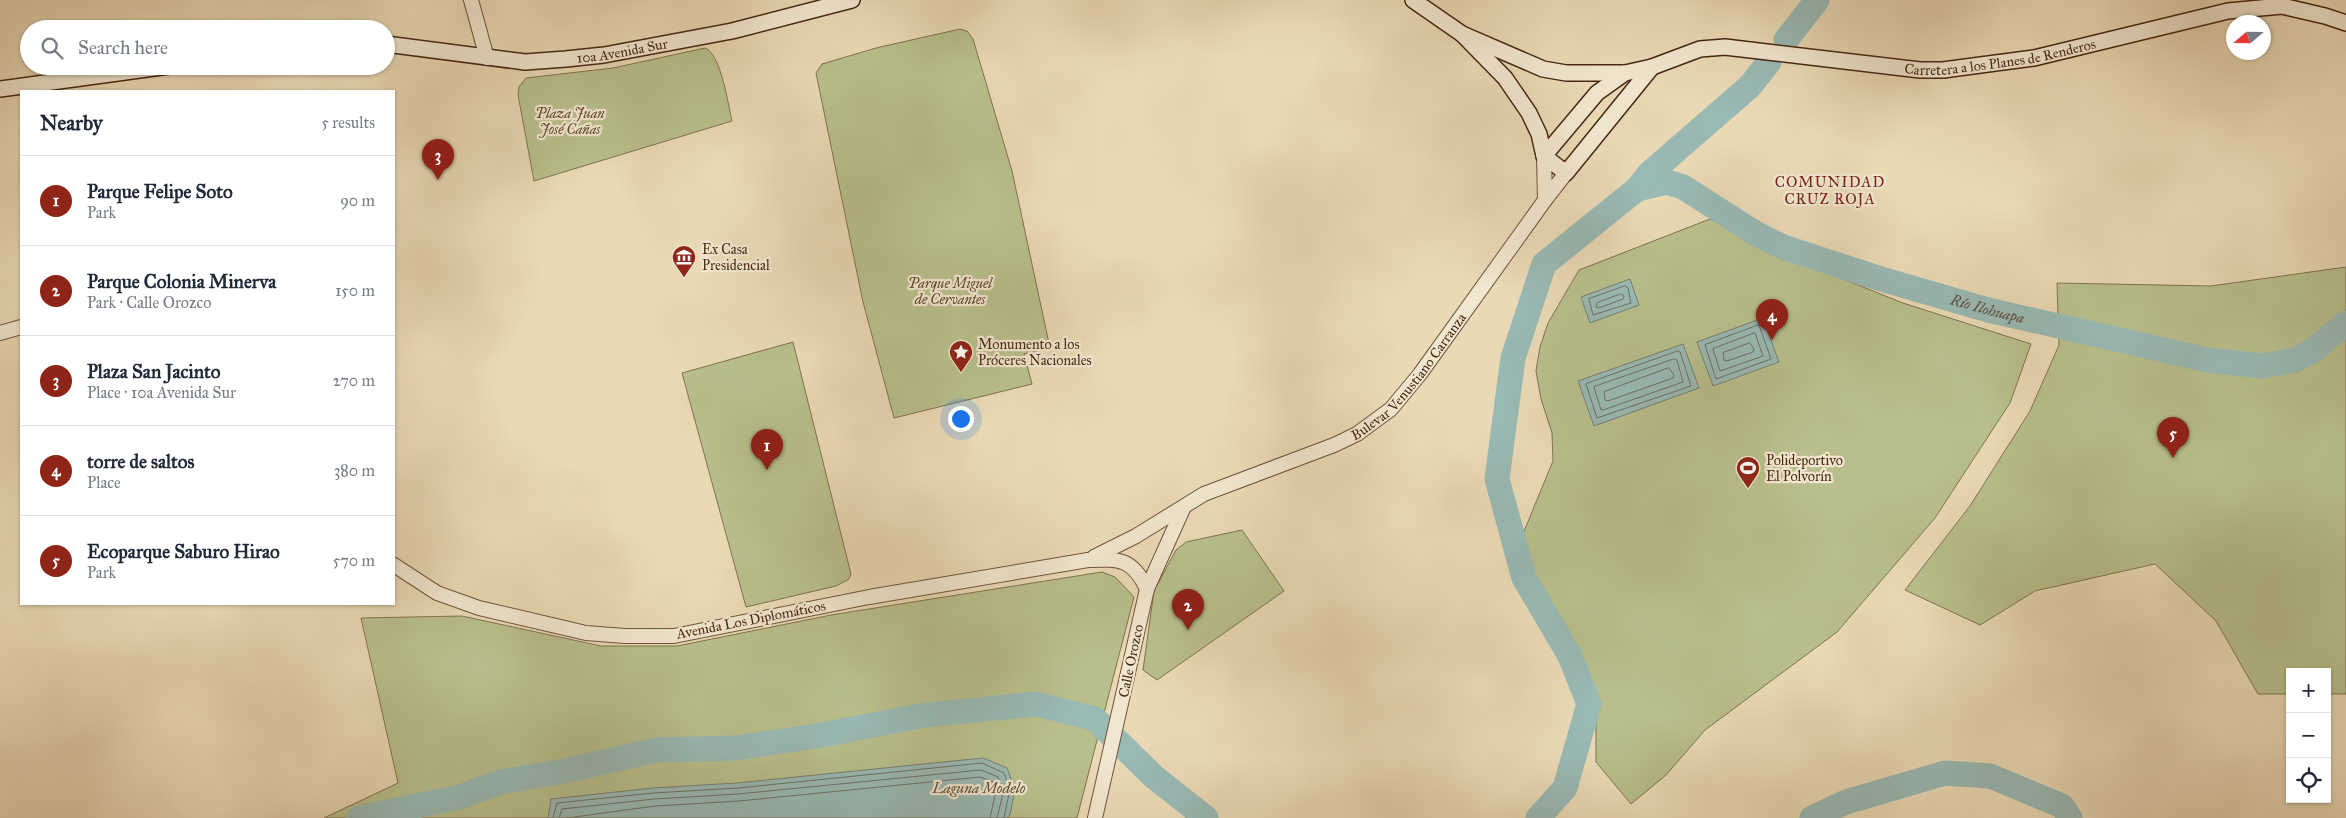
<!DOCTYPE html>
<meta charset="utf-8">
<style>
:root{--surface:#fff;--page:#f6f6f7;--text:#1f2937;--muted:#747a83;--line:#e0e1e3;--accent:#8f2418}
body{margin:0;font-family:"IM FELL Great Primer",serif;background:var(--page);color:var(--text)}
.controls{position:absolute;right:15px;bottom:15px;display:grid;overflow:hidden;border-radius:0px;box-shadow:0 1px 4px #0004}
.controls button{width:45px;height:45px;display:grid;place-items:center;padding:0;border:0;border-bottom:1px solid var(--line);background:var(--surface);color:var(--text);font:25px sans-serif}
.compass{position:absolute;left:2226px;top:15px;width:45px;height:45px;border-radius:50%;background:var(--surface);box-shadow:0 1px 4px #0004;rotate:250deg}
.you{position:absolute;left:960px;top:418px;width:18px;height:18px;margin:-12px;border:4px solid #fff;border-radius:50%;background:#1a73e8;box-shadow:0 0 0 8px #1a73e833}
.badge{display:grid;place-items:center;width:32px;height:32px;border-radius:50%;background:var(--accent);color:#fff;font-size:16px;font-weight:700}
.pin{position:absolute;translate:-50% -41px;filter:drop-shadow(0 1px 2px #0008)}
.pin::after{content:'';position:absolute;top:26px;width:18px;height:15px;background:inherit;clip-path:polygon(0 0,100% 0,50% 100%)}
.list{margin:0;padding:0;list-style:none}
h2{display:flex;justify-content:space-between;align-items:center;height:65px;margin:0;padding:0 20px;font-size:21px}
h2 small{font-size:16px;font-weight:400;color:var(--muted)}
.list li{display:grid;grid-template-columns:32px 1fr auto;gap:15px;align-items:center;box-sizing:border-box;height:90px;padding:0 20px;border-top:1px solid var(--line)}
.list b{display:block;font-size:19px;white-space:nowrap}
.list p{margin:0;font-size:16px;white-space:nowrap;color:var(--muted)}
.list em{font-size:16px;font-style:normal;color:var(--muted)}
.icon{flex:none;width:28px;height:28px;fill:none;stroke:currentColor;stroke-width:2;stroke-linecap:round;stroke-linejoin:round}
.map{position:relative;flex:none;width:2346px;height:818px;overflow:hidden}
.search{position:absolute;background:var(--surface);box-shadow:0 1px 4px #0004;left:20px;top:20px;width:375px;height:55px;display:flex;align-items:center;gap:12px;box-sizing:border-box;padding:0 18px;border-radius:28px;color:var(--muted);font-size:19px}
.panel{position:absolute;background:var(--surface);box-shadow:0 1px 4px #0004;left:20px;top:90px;width:375px;height:515px;border-radius:0px}
.map>svg:first-child{display:block}
.green{fill:#b8bf8c;stroke:#80734f}
.water{fill:#99b9b4;stroke:#787f73}
.lines{fill:none;stroke-linecap:round;stroke-linejoin:round}
.shore{stroke:#707063;stroke-width:1}
.river{stroke:#99b9b4;stroke-width:25}
.tertiary-casing{stroke:#70543b;stroke-width:16}
.secondary-casing{stroke:#472712;stroke-width:18}
.tertiary{stroke:#f1e6cf;stroke-width:14}
.secondary{stroke:#f1e6cf;stroke-width:15}
.labels{text-anchor:middle;dominant-baseline:central;stroke-width:4.5;stroke-linejoin:round;paint-order:stroke}
.street-label{font-size:14px;fill:#472712;stroke:#f1e6cf}
.park-label{font-size:14px;font-style:italic;fill:#5e452a;stroke:#f1e6cf}
.poi-label{font-size:14px;fill:#472712;stroke:#f1e6cf;text-anchor:start}
.neighbourhood-label{font-size:15px;letter-spacing:1px;fill:#7a1f14;stroke:#f1e6cf}
.water-label{font-size:15px;font-style:italic;fill:#5c4c3a;stroke:#f1e6cf}
</style>
<div class="map">
<svg width="2346" height="818" viewBox="0 0 2346 818">
<rect width="100%" height="100%" fill="#e9d9b5"/>
<filter id="stains"><feTurbulence type="fractalNoise" baseFrequency=".004" numOctaves="4"/><feColorMatrix values="0 0 0 0 .2 0 0 0 0 .09 0 0 0 0 .02 0 0 0 .5 -.17"/></filter>
<radialGradient id="worn" r=".72"><stop offset=".6" stop-color="#630" stop-opacity="0"/><stop offset="1" stop-color="#630" stop-opacity=".3"/></radialGradient>
<g class="green">
<polygon points="960,29 967,31 973,39 1012,171 1050,348 1024,354 1032,384 894,418 863,302 816,73 822,64 876,48"/>
<path d="M 705,48 C 721,54 728,104 732,121 L 534,181 L 518,95 L 519,87 L 526,78 L 613,68 Z"/>
<polygon points="1710,219 1808,265 1903,303 2031,344 2010,403 1935,518 1837,632 1705,730 1666,775 1631,804 1596,762 1596,709 1568,639 1531,577 1520,541 1553,461 1552,433 1541,399 1536,371 1540,347 1548,323 1579,270"/>
<polygon points="2346,267 2346,694 2327,694 2327,672 2290,672 2290,694 2258,694 2216,621 2155,564 2035,591 1980,625 1905,590 1970,506 2030,411 2059,345 2057,283 2211,286"/>
<polygon points="793,342 851,574 849,579 836,586 746,607 682,373"/>
<polygon points="1242,530 1284,591 1157,680 1143,670 1154,591 1176,550 1186,542"/>
<polygon points="1102,572 1115,577 1134,597 1077,818 324,818 398,783 361,618 462,616 601,646 677,646 831,615"/>
</g>
<g class="water">
<polygon points="1630,279 1639,305 1590,323 1581,297"/>
<polygon points="1763,318 1779,362 1713,386 1697,342"/>
<polygon points="1683,344 1699,388 1594,426 1578,381"/>
<polygon points="983,758 1007,768 1015,789 1010,815 1007,818 548,818 551,799 653,788 737,783"/>
</g>
<g class="lines">
<g class="shore">
<polygon points="1625,286 1628,288 1631,303 1593,315 1589,299"/>
<polygon points="1621,294 1624,296 1623,299 1599,308 1596,307 1597,303"/>
<polygon points="1759,325 1771,359 1716,379 1705,345"/>
<polygon points="1755,333 1763,356 1720,371 1713,349"/>
<polygon points="1750,343 1754,349 1753,352 1727,361 1724,360 1723,353"/>
<polygon points="1678,351 1680,352 1691,386 1597,418 1586,384"/>
<polygon points="1674,359 1677,360 1683,382 1603,410 1601,410 1594,387"/>
<polygon points="1669,368 1674,375 1673,378 1608,401 1605,400 1604,392"/>
<polyline points="553,818 557,803 653,793 738,788 982,763 1004,773 1010,789 1004,818"/>
<polyline points="559,818 562,809 654,799 738,794 981,770 998,777 1004,790 997,818"/>
<polyline points="567,818 655,806 739,801 980,777 993,782 996,791 990,818"/>
</g>
<g class="river">
<polyline points="1786,40 1817,0"/>
<path id="s1" d="M 1637,189 L 1667,182 L 1683,187 L 1755,233 L 1783,247 L 1881,279 L 1988,310 L 2207,360 L 2262,366 L 2295,360 L 2313,350 L 2346,323"/>
<polyline points="359,818 459,797 500,782 564,771 656,750 737,748 816,736 925,715 1036,704 1095,719 1153,776 1206,818"/>
<polyline points="1538,818 1565,788 1589,704 1570,656 1524,578 1497,479 1513,358 1544,264 1637,189 1650,173 1750,86 1769,62"/>
<polyline points="1812,818 1846,802 1945,773 1990,776 2062,806 2070,818"/>
</g>
<g class="tertiary-casing">
<g id="tertiary">
<polyline points="471,0 487,58"/>
<polyline points="1544,156 1545,200"/>
<polyline points="0,333 21,327"/>
<path id="s2" d="M 1094,557 L 1136,536 L 1204,494 L 1334,445 L 1357,434 L 1391,409 L 1420,374 L 1545,200 L 1566,173"/>
<path d="M 394,565 L 437,593 L 479,608 L 586,633 L 625,636 L 674,636 L 869,597 L 1088,560 C 1120,559 1132,558 1147,589"/>
<polyline points="1095,818 1147,589 1183,509"/>
</g>
</g>
<g class="secondary-casing">
<g id="secondary">
<polyline points="1413,0 1462,34 1505,78 1529,113 1539,134 1544,156 1566,173 1652,67"/>
<path id="s3" d="M 1462,34 L 1543,69 L 1566,73 L 1625,73 L 1652,67 L 1700,49 L 1725,47 L 1920,70 L 1943,70 L 2034,58 L 2228,11 L 2282,6 L 2325,16 L 2346,23"/>
<path id="s4" d="M 386,44 L 525,62 L 566,59 L 604,55 L 732,31 L 852,0"/>
<polyline points="0,89 169,66"/>
<polyline points="1544,156 1597,93 1625,73"/>
</g>
</g>
<use href="#tertiary" class="tertiary"/>
<use href="#secondary" class="secondary"/>
</g>
<defs>
<g id="museum-pin" transform="scale(1.25)"><path d="M0 17L-7.5 6A9.5 9.5 0 1 1 7.5 6Z" fill="#8f2418" stroke="#f1e6cf"/><path d="M0-6L6-3V-2H-6V-3ZM-5-1h2V3h-2ZM-1-1h2V3h-2ZM3-1h2V3H3ZM-6 4H6V6H-6Z" fill="#fff"/></g>
<g id="sight-pin" transform="scale(1.25)"><path d="M0 17L-7.5 6A9.5 9.5 0 1 1 7.5 6Z" fill="#8f2418" stroke="#f1e6cf"/><path d="M0-6L1.8-2.2L6-1.7L2.9 1.2L3.7 5.4L0 3.3L-3.7 5.4L-2.9 1.2L-6-1.7L-1.8-2.2Z" fill="#fff"/></g>
<g id="stadium-pin" transform="scale(1.25)"><path d="M0 17L-7.5 6A9.5 9.5 0 1 1 7.5 6Z" fill="#8f2418" stroke="#f1e6cf"/><path d="M0-5a6.5 5 0 1 0 0 10a6.5 5 0 1 0 0-10ZM-3.5-1.8h7v3.6h-7Z" fill="#fff"/></g>
</defs>
<g fill-rule="evenodd">
<use href="#museum-pin" x="684" y="257"/>
<use href="#sight-pin" x="961" y="352"/>
<use href="#stadium-pin" x="1748" y="468"/>
</g>
<g class="labels">
<g class="street-label">
<text stroke="none"><textPath href="#s4" startOffset="238">10a Avenida Sur</textPath></text>
<text stroke="none"><textPath href="#s3" startOffset="552">Carretera a los Planes de Renderos</textPath></text>
<text stroke="none"><textPath href="#s2" startOffset="369">Bulevar Venustiano Carranza</textPath></text>
<text transform="translate(751 620) rotate(-11)">Avenida Los Diplomáticos</text>
<text transform="translate(1131 661) rotate(-78)">Calle Orozco</text>
</g>
<g class="park-label">
<text x="570" y="113">Plaza Juan<tspan x="570" dy="16">José Cañas</tspan></text>
<text x="950" y="283">Parque Miguel<tspan x="950" dy="16">de Cervantes</tspan></text>
</g>
<g class="poi-label">
<text x="702" y="249">Ex Casa<tspan x="702" dy="16">Presidencial</tspan></text>
<text x="978" y="344">Monumento a los<tspan x="978" dy="16">Próceres Nacionales</tspan></text>
<text x="1766" y="460">Polideportivo<tspan x="1766" dy="16">El Polvorín</tspan></text>
</g>
<g class="neighbourhood-label">
<text x="1830" y="182">COMUNIDAD<tspan x="1830" dy="17">CRUZ ROJA</tspan></text>
</g>
<g class="water-label">
<text stroke="none"><textPath href="#s1" startOffset="378">Río Ilohuapa</textPath></text>
<text x="979" y="788">Laguna Modelo</text>
</g>
</g>
<rect width="100%" height="100%" filter="url(#stains)"/>
<rect width="100%" height="100%" fill="url(#worn)"/>
</svg>
<div class="controls">
<button>+</button>
<button>−</button>
<button><svg class="icon" aria-label="locate" viewBox="0 0 24 24"><circle cx="12" cy="12" r="6"/><path d="M12 2v4M12 18v4M2 12h4M18 12h4"/></svg></button>
</div>
<svg class="compass" viewBox="-18 -18 36 36"><path d="M0-13l5 13h-10z" fill="#e53935"/><path d="M0 13l5-13h-10z" fill="#747a83"/></svg>
<div class="you"></div>
<div class="pin badge" style="left:767px;top:470px">1</div>
<div class="pin badge" style="left:1188px;top:630px">2</div>
<div class="pin badge" style="left:438px;top:180px">3</div>
<div class="pin badge" style="left:1772px;top:340px">4</div>
<div class="pin badge" style="left:2173px;top:458px">5</div>
<div class="search"><svg class="icon" aria-label="search" viewBox="0 0 24 24"><circle cx="10" cy="10" r="6"/><path d="M15 15l6 6"/></svg>Search here</div>
<section class="panel">
<h2>Nearby<small>5 results</small></h2>
<ul class="list">
<li><span class="badge">1</span><div><b>Parque Felipe Soto</b><p>Park</p></div><em>90 m</em></li>
<li><span class="badge">2</span><div><b>Parque Colonia Minerva</b><p>Park · Calle Orozco</p></div><em>150 m</em></li>
<li><span class="badge">3</span><div><b>Plaza San Jacinto</b><p>Place · 10a Avenida Sur</p></div><em>270 m</em></li>
<li><span class="badge">4</span><div><b>torre de saltos</b><p>Place</p></div><em>380 m</em></li>
<li><span class="badge">5</span><div><b>Ecoparque Saburo Hirao</b><p>Park</p></div><em>570 m</em></li>
</ul>
</section>
</div>
